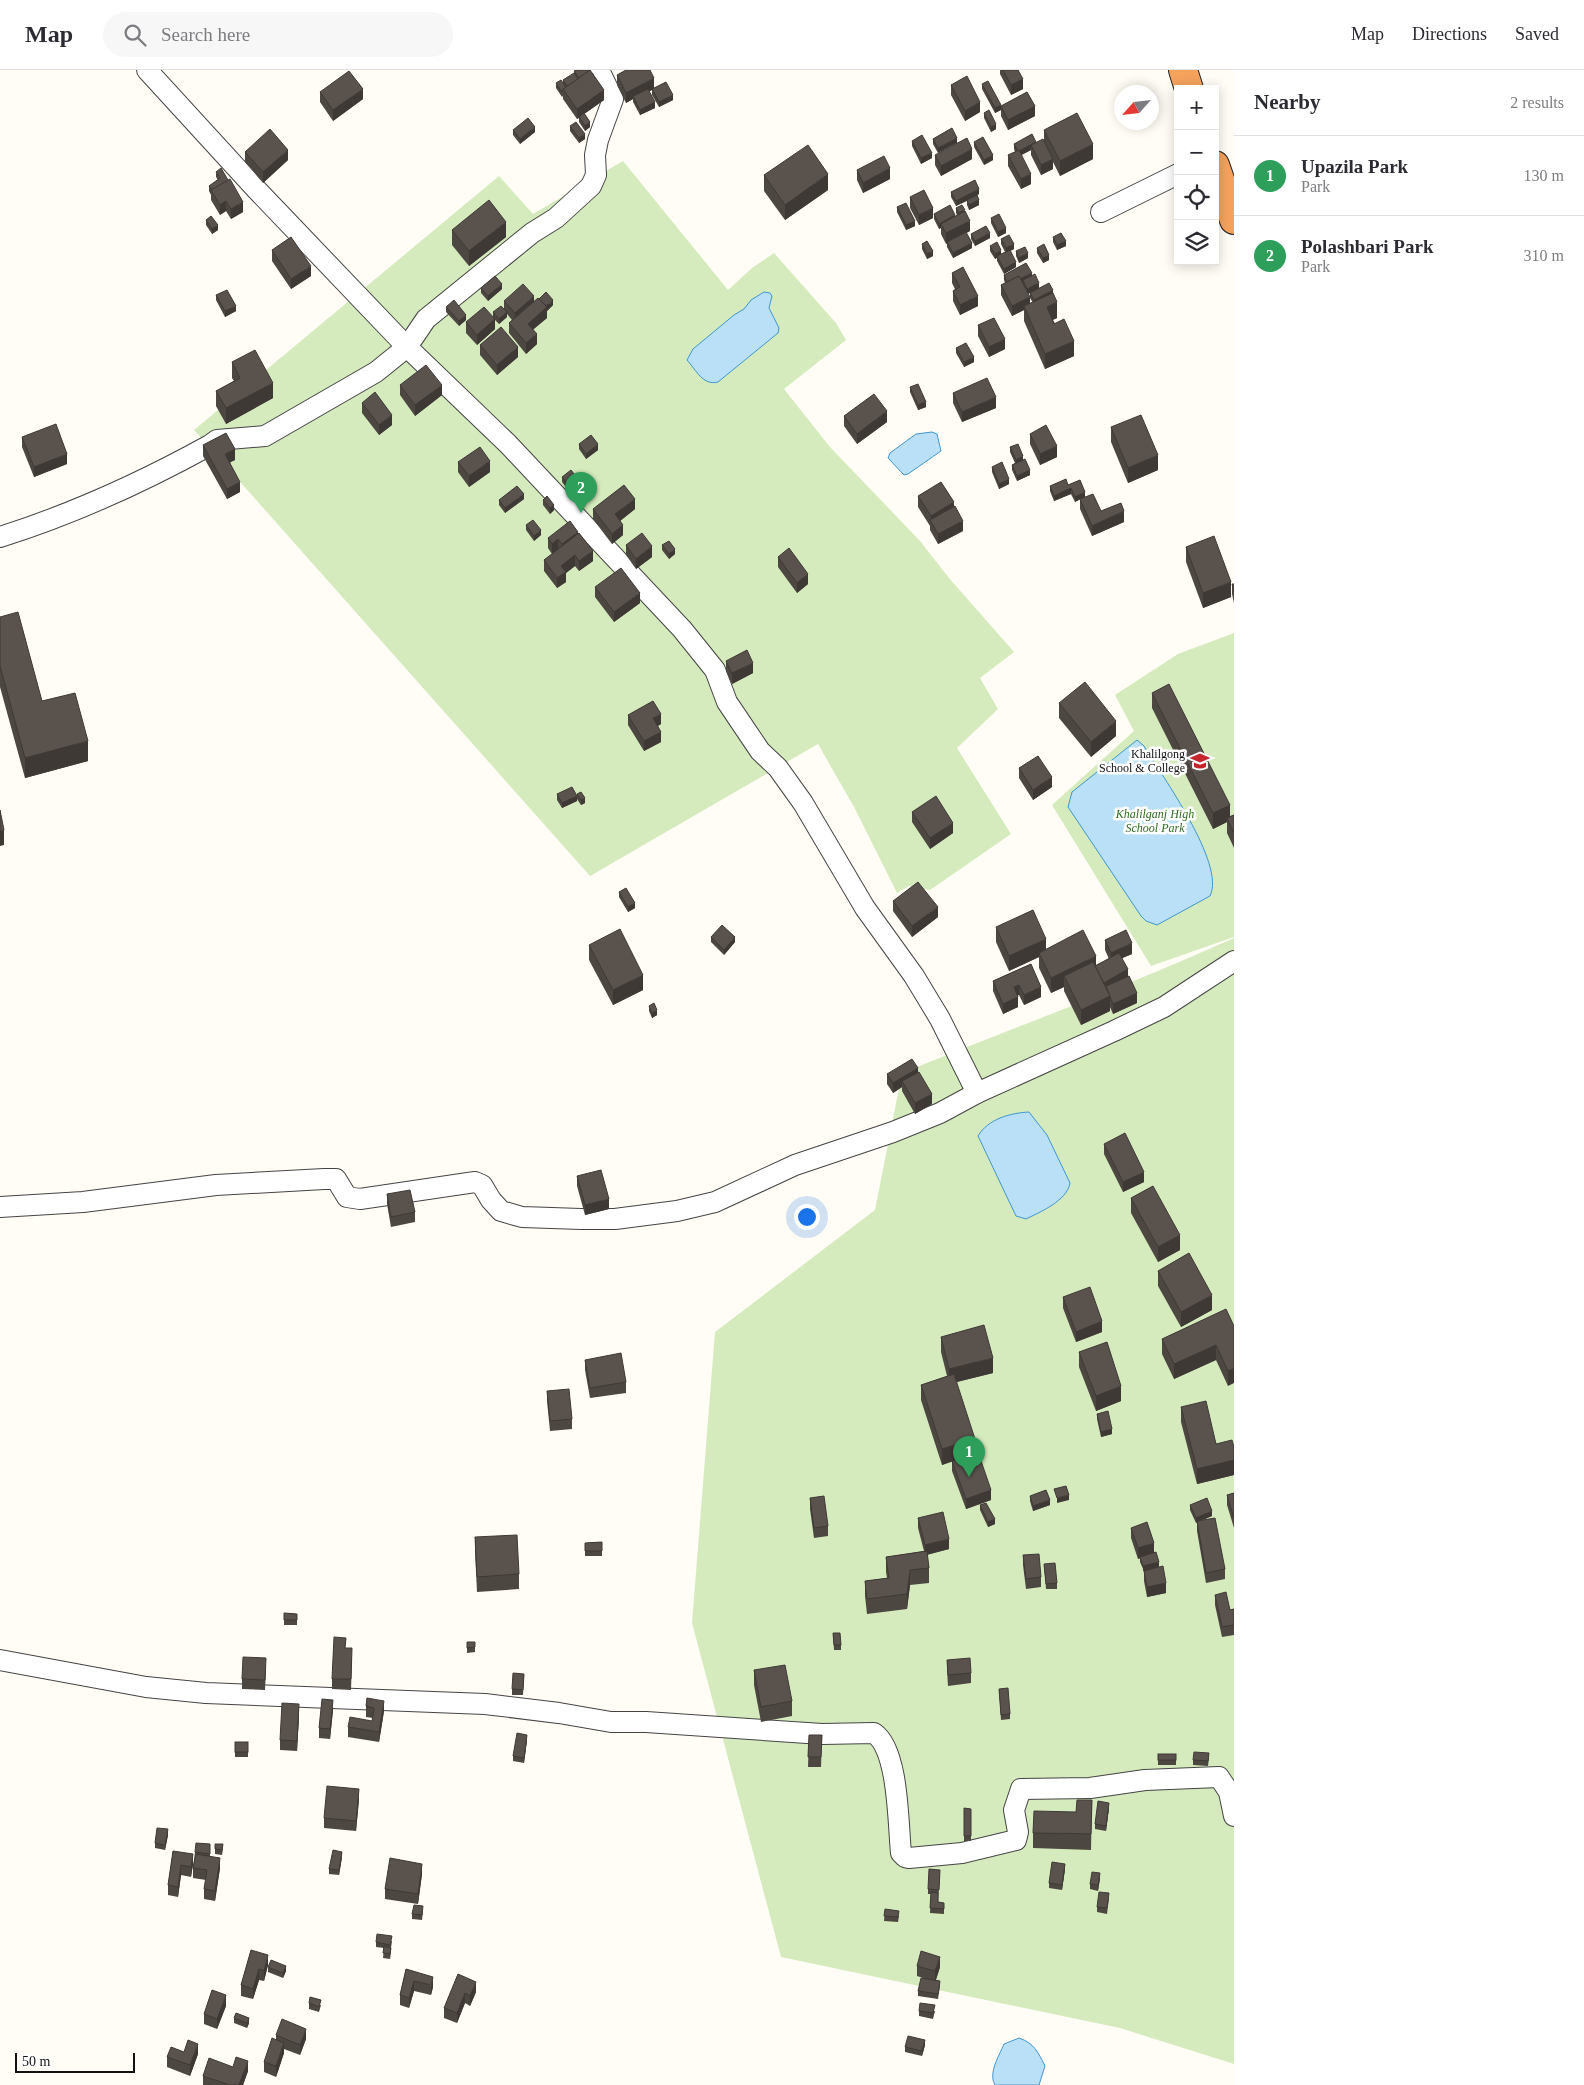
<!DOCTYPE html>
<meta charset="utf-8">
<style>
:root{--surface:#fff;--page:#f7f7f7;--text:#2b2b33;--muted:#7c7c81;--line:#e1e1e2;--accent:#111827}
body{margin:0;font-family:Georgia,serif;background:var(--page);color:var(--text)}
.controls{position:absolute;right:15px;top:15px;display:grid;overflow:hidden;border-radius:0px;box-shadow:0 2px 12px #0003}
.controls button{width:45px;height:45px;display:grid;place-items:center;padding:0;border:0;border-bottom:1px solid var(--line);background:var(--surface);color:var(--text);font:25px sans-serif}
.compass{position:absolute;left:1114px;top:15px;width:45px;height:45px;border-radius:50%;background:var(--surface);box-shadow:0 2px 12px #0003;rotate:243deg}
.scale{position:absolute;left:15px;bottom:12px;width:120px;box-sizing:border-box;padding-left:5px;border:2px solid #111;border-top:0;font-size:14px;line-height:18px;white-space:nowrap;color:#111;-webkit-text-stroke:4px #fff;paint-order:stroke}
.you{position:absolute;left:806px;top:1146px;width:18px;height:18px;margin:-12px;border:4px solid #fff;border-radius:50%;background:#1a73e8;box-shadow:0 0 0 8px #1a73e833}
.badge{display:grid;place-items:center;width:32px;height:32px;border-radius:50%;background:var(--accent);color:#fff;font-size:16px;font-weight:700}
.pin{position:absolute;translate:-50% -41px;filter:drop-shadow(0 1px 2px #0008)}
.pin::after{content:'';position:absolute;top:26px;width:18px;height:15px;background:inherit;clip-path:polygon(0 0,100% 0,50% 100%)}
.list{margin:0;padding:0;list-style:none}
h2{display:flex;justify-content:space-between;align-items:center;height:65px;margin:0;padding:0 20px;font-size:21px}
h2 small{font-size:16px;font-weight:400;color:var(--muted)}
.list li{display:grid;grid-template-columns:32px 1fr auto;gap:15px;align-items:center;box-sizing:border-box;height:80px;padding:0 20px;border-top:1px solid var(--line)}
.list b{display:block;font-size:19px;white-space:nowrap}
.list p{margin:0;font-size:16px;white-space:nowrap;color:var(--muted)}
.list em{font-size:16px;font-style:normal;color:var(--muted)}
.icon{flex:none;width:28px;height:28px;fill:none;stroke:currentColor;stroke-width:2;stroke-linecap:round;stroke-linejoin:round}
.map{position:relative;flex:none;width:1234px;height:2015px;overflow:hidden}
header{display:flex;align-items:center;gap:30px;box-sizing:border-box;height:70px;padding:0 25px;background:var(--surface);border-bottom:1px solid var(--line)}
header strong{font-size:24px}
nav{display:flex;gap:28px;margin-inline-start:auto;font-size:18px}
.search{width:350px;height:45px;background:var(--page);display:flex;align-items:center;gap:12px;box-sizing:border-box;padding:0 18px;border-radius:28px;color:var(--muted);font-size:19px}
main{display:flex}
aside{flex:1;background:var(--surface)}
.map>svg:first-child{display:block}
.green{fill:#d5ebbd}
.water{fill:#b9e0f7;stroke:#3f96cf}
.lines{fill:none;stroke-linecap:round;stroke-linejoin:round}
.minor-casing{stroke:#444;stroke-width:22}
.highway-casing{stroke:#222;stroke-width:30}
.minor{stroke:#fff;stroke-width:20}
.highway{stroke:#f5a25d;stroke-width:28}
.wall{fill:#4d4742;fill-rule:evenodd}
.shaded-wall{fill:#3f3936}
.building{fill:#5a524d;stroke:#3f3936}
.labels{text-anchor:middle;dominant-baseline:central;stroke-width:5;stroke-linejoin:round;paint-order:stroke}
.poi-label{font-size:12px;fill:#111;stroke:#fff;text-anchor:end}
.park-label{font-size:12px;font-style:italic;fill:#2f6b1f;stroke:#fff}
</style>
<header>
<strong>Map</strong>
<div class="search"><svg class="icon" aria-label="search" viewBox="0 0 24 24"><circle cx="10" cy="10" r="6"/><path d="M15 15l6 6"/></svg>Search here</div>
<nav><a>Map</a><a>Directions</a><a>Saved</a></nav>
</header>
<main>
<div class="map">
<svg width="1234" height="2015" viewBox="0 0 1234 2015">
<rect width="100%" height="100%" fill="#fffdf5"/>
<g class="green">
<polygon points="623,91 728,220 752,198 774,183 836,253 846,270 784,319 830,377 920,471 949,508 1014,582 980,608 998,639 957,678 1011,764 930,820 909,816 897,823 854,737 818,674 590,806 194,360 499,106 533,144"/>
<polygon points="1234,563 1234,867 1151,896 1052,735 1134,661 1115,625 1178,584"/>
<path d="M 1234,868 L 1234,1994 L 1120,1958 L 781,1887 L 692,1553 L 715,1262 L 875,1140 L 902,1003 C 1013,958 1125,917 1234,868 Z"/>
</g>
<g class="water">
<path d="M 764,222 L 770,223 L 772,226 L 769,238 L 779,258 L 778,263 L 718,312 C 703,316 696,300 687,290 L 693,279 L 734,245 L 744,239 L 751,230 Z"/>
<polygon points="932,362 937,364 941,381 908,404 904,405 888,388 890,383 916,364"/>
<path d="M 1137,670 L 1144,676 C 1162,706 1226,794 1210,826 L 1157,855 L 1146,851 L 1141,846 L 1068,737 L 1072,722 Z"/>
<path d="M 1029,1042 L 1047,1065 L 1070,1113 C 1067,1131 1040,1142 1026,1149 L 1016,1146 L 978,1066 C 988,1049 1010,1043 1029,1042 Z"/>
<path d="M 1019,1968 C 1034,1973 1038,1982 1045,1996 L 1039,2015 L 995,2015 C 988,2003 999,1986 1004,1974 Z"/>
</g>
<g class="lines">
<g class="minor-casing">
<g id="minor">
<polyline points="147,0 256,119 407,277 508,374 682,559 715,600 727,632 760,681 778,698 803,733 865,838 914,906 940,949 977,1023"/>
<polyline points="1101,142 1178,104"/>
<path d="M 0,467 C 73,444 143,412 210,375 L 217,370 L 265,366 L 376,302 L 407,277 L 426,249 L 532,163 L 556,148 L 591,116 L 596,105 L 595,85 L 598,70 L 613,29 L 599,0"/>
<polyline points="0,1137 83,1132 216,1115 324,1109 336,1109 347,1127 360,1129 475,1112 482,1115 491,1130 501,1141 522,1147 581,1149 615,1149 677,1141 715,1132 795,1095 893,1062 940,1043 977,1023 1114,961 1164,937 1234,891"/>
<path d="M 0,1590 L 146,1617 L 206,1623 L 485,1634 L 559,1643 L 611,1652 L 646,1652 L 822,1664 L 874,1663 C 899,1680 898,1755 901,1783 L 905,1787 L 909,1788 L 962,1783 L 1016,1770 L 1018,1762 L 1014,1740 L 1021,1719 L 1090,1718 L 1145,1710 L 1219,1707 L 1229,1722 L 1234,1746"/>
</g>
</g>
<g class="highway-casing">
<g id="highway">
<polyline points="1183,0 1189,19"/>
<polyline points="1215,95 1234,150"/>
</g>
</g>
<use href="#minor" class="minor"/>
<use href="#highway" class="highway"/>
</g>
<g class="wall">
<polygon points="1000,0 1018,0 1023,19 1011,25 1000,4"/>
<polygon points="574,1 593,3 604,30 584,44 590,57 585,61 579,52 579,48 577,49 563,29 563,26 562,27 556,18 556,13 563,14 563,10 574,4"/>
<polygon points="617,5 654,18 673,30 659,37 652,25 652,20 649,21 655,38 640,45 633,32 633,29 626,33 617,15"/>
<polygon points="982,14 1001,40 995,43 982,19"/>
<polygon points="951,15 980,42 965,51 951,25"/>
<polygon points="320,22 363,29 333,51 320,32"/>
<polygon points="1001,36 1035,46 1008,60 1001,46"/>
<polygon points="984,43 996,59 991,62 984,48"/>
<polygon points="570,56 585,69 579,73 570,61"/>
<polygon points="952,58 938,83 933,74 933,69"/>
<polygon points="513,60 535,62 520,74 513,65"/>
<polygon points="1044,60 1093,89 1060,106 1053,92 1053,99 1041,105 1031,85 1031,80 1021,85 1031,114 1021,119 1008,96 1008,85 1015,82 1014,79 1014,74 1044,72"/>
<polygon points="912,71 932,88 921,94 912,76"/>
<polygon points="974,72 993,90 984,95 974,77"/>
<polygon points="245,82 288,90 263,113 245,92"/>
<polygon points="935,85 972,89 941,106 935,95"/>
<polygon points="857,100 890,109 863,123 857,110"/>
<polygon points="216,102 243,142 231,149 226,141 220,145 211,130 211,125 209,121 209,116 218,110 216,107"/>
<polygon points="764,105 828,120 785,150 764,121"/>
<polygon points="951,122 979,124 977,125 979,135 969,140 967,135 967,131 956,136 951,127"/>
<polygon points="910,127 933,148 919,155 910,138"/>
<polygon points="897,137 915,156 906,160 897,142"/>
<polygon points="956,138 965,141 970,161 966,163 972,178 953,188 947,177 947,173 946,174 941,164 941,158 939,159 934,149 934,144 955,146 957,145 956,143"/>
<polygon points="991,148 1006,163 998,167 991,153"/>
<polygon points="206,150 218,160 212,164 206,155"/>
<polygon points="452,160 506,167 469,196 452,175"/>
<polygon points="971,164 990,168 975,176 971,169"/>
<polygon points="1053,167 1066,176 1057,180 1053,172"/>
<polygon points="1001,169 1014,179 1010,181 1016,197 1004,204 997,191 997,188 995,189 990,181 990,176 1001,184 1005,182 1001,174"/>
<polygon points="922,174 933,186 927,189 922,179"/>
<polygon points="1037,178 1049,190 1043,193 1037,183"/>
<polygon points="272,180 311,206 291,219 272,191"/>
<polygon points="1016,181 1028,188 1019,193 1016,186"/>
<polygon points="952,203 978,236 960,245 953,231 953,221 955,219 952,213"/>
<path d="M 1004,205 L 1032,206 L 1039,218 L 1053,223 L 1057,248 L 1053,250 L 1074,286 L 1045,299 L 1024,251 L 1024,240 L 1012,246 L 1001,225 L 1001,215 L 1005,213 L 1004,210 ZM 1034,221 L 1030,223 L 1030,228 L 1033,233 L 1030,234 L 1028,224 Z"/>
<polygon points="481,218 502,219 488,231 481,223"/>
<polygon points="216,225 236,241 225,247 216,230"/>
<polygon points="504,231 534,231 553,235 547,241 547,248 533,259 537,274 526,284 509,263 509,253 512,250 507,244 507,247 499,254 495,250 495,259 477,275 466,263 466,252 493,247 493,242 504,239"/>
<polygon points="446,237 466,250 459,256 446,242"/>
<polygon points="978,255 1005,279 989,287 978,266"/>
<polygon points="480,275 518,287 497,305 480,285"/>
<polygon points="956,278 974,292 964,297 956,283"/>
<polygon points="232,292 273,328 226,354 216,336 216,321 234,311 232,308"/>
<polygon points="400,315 442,325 415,346 400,325"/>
<polygon points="910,317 926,337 918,340 910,322"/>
<polygon points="953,323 996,338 962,352 953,333"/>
<polygon points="362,333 392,355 379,365 362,343"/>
<polygon points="844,346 887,352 857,374 844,356"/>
<polygon points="1111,357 1158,400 1128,413 1111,372"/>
<polygon points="1030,364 1057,387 1040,395 1030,374"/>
<polygon points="22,367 67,394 34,407 22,377"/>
<polygon points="579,374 598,380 586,389 579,379"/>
<polygon points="203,375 235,390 230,392 240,422 227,429 203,386"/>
<polygon points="1010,377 1023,390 1030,405 1017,411 1012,400 1012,395 1015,393 1010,382"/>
<polygon points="458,392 490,402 469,417 458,402"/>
<polygon points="992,397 1009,414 999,419 992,402"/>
<polygon points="562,407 578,414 569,421 562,412"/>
<polygon points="1068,415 1085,427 1101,441 1124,452 1092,466 1080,439 1080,429 1075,432 1071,424 1054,431 1050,421 1050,416"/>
<polygon points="918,426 954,437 963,461 938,474 930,460 930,456 918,437"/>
<polygon points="524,429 505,443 499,435 499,430"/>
<polygon points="543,430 554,440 550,444 543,435"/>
<polygon points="593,439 635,439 620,451 623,465 612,474 593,449"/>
<polygon points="526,455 541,465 534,471 526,460"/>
<polygon points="578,464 593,491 579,501 575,496 566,503 566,512 557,518 544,501 544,490 552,484 548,478 548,468"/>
<polygon points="626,475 652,487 636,499 626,485"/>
<polygon points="662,475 675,484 669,489 662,480"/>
<polygon points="1186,477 1231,527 1203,538 1186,492"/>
<polygon points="778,487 808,514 797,523 778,497"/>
<polygon points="1232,514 1234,514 1234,533 1232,524"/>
<polygon points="595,517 640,533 614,552 595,527"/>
<polygon points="0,547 42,631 88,691 25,708 0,617"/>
<polygon points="726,591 753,603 732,614 726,601"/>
<polygon points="1152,623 1230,746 1234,745 1234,778 1227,763 1227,752 1213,759 1152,638"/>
<polygon points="1059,633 1116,666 1091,687 1059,648"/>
<polygon points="628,645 661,654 658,656 661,672 644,681 628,655"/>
<polygon points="1019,698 1052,717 1033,730 1019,708"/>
<polygon points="557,724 577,731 562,738 557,730"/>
<polygon points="577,724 585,733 581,735 577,729"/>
<polygon points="912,742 953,763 930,779 912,752"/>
<polygon points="619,822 635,838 628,842 619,827"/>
<polygon points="893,831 938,847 912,867 893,841"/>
<polygon points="996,857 1046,879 1096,895 1109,889 1105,880 1105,870 1132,884 1122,888 1137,933 1113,944 1110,937 1110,941 1081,955 1064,921 1064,917 1051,923 1039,898 1039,887 1009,901 996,872"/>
<polygon points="711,867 735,872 724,885 711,872"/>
<polygon points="589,875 643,920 613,935 589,890"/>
<polygon points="1031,894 1041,927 1024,935 1019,925 1017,925 1018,937 1003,944 993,921 993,911"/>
<polygon points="649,936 657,945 652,948 649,941"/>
<polygon points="918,1003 932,1034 915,1044 902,1021 902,1017 893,1023 887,1014 887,1004"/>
<polygon points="1104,1074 1144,1112 1123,1122 1104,1084"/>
<polygon points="577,1106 609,1139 585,1145 577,1116"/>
<polygon points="387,1124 415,1142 415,1152 391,1157 387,1134"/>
<polygon points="1131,1128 1180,1180 1158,1192 1131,1143"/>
<polygon points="1158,1201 1212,1240 1181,1257 1158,1216"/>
<polygon points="1063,1227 1102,1262 1076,1272 1063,1238"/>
<polygon points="1234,1256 1228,1316 1216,1290 1174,1309 1162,1284 1162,1269"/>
<polygon points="941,1267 993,1303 956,1312 975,1383 991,1430 966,1439 952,1401 952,1391 942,1395 921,1330 921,1315 947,1306 941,1282"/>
<polygon points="1079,1282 1121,1331 1096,1341 1079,1297"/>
<polygon points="585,1290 626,1312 626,1323 590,1328 585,1300"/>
<polygon points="547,1321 572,1349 572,1359 550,1361 547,1331"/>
<polygon points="1181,1337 1216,1374 1234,1377 1234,1405 1197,1414 1181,1352"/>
<polygon points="1097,1344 1112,1364 1101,1367 1097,1349"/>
<polygon points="1234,1423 1234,1458 1227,1435 1227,1425"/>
<polygon points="1030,1426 1050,1435 1033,1441 1030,1431"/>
<polygon points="810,1428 828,1456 828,1466 814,1468 810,1439"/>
<polygon points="980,1435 995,1454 988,1457 980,1440"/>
<polygon points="1190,1435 1212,1446 1202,1450 1225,1499 1225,1509 1206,1513 1197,1461 1197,1452 1196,1453 1190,1440"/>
<polygon points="918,1448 949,1479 927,1485 929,1498 929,1513 910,1515 907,1539 867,1544 865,1526 865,1511 887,1508 886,1502 886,1487 924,1481 918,1458"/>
<polygon points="1131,1458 1154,1483 1159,1497 1152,1499 1166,1523 1147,1527 1144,1511 1144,1501 1140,1492 1140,1488 1138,1489 1131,1468"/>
<polygon points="475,1467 519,1504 519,1519 477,1522 475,1482"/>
<polygon points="602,1472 602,1486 585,1486 585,1473"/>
<polygon points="1023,1485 1041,1507 1041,1517 1026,1519 1023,1495"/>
<polygon points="1044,1494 1057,1513 1057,1519 1046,1519"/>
<polygon points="1215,1525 1230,1540 1234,1539 1234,1565 1222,1567 1215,1535"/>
<polygon points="284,1543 297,1544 297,1555 284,1555"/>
<polygon points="833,1563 841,1575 841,1580 834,1580"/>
<polygon points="467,1572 475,1572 475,1582 467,1583"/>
<polygon points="346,1578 352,1588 351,1620 332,1619 332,1609"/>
<polygon points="947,1590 971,1603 971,1613 948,1616 947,1600"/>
<polygon points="266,1598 265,1620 242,1619 242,1609"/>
<polygon points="754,1600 792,1631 792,1646 761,1652 754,1615"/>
<polygon points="524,1604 523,1625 512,1625 512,1619"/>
<polygon points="999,1619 1010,1644 1010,1649 1001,1650"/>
<polygon points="367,1628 384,1641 379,1672 348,1667 348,1657 372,1651 373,1648 366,1647 366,1636"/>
<polygon points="333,1640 330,1669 319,1668 319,1658"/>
<polygon points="299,1645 297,1681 280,1680 280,1670"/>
<polygon points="809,1665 822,1665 821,1697 808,1697"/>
<polygon points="527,1670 524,1693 513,1691 513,1686"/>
<rect x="235" y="1672" width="13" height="15"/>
<rect x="1158" y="1684" width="18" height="11"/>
<polygon points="1209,1688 1208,1696 1193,1695 1193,1690"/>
<polygon points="359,1729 356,1761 324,1758 324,1748"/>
<polygon points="1092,1730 1091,1780 1033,1778 1033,1763 1076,1742"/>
<polygon points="964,1738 971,1739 971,1771 964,1771"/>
<polygon points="1109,1738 1106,1761 1095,1759 1095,1754"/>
<polygon points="168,1765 165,1780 155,1778 155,1773"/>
<polygon points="210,1774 210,1786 220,1798 215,1831 204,1829 204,1819 206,1810 193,1808 193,1798 195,1782"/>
<polygon points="215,1774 223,1779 222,1785 215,1784"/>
<polygon points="173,1781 193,1794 191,1807 181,1805 178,1827 168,1825 168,1815"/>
<polygon points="342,1787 339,1805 329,1804 329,1799"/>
<polygon points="1065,1799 1062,1820 1049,1818 1049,1813"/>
<polygon points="422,1804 418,1834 385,1829 385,1819"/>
<polygon points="940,1805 938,1832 944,1833 944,1844 930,1843 931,1824 928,1824 928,1819"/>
<polygon points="1100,1808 1098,1821 1090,1819 1090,1814"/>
<polygon points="1109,1828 1107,1844 1097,1842 1097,1837"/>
<polygon points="885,1839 899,1846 898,1852 884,1851"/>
<polygon points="423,1841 422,1850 412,1849 412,1844"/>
<polygon points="392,1871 391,1878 391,1883 390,1889 383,1888 384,1878 376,1877 376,1872"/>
<polygon points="251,1880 268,1895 264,1911 259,1910 253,1929 241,1926 241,1915"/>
<polygon points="917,1896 940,1897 936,1910 940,1916 938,1929 918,1926 918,1921 923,1908 917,1906"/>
<polygon points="268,1897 286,1901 283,1908 268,1902"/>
<polygon points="406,1899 433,1917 431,1925 414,1921 409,1938 400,1935 400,1925"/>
<polygon points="458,1904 476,1922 470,1936 465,1933 457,1953 444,1948 444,1938"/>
<polygon points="309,1933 321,1935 319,1942 309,1939"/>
<polygon points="226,1936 217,1959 204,1954 204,1944"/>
<polygon points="919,1941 935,1941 933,1949 919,1946"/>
<polygon points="234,1948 249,1953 247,1958 234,1953"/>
<polygon points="276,1965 306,1969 300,1985 284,1979 284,1983 276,2007 264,2002 264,1992 276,1970"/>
<polygon points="925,1975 922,1986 905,1982 905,1977"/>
<polygon points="184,1982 198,1984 190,2006 167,1997 167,1987"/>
<polygon points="233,1997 248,2001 243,2015 203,2015 203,2006"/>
</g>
<g class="shaded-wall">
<polygon points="654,8 654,19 635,29 633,26 633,29 626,33 626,23"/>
<polygon points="1023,9 1023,19 1011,25 1011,15"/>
<polygon points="363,19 363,29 333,51 333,40"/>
<polygon points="604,20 604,30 577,49 577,39"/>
<polygon points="673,25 673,30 659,37 659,32"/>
<polygon points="655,32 655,38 640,45 640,40"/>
<polygon points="980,32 980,42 965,51 965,41"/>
<polygon points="1001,35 1001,40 995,43 995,38"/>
<polygon points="1035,36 1035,46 1008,60 1008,50"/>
<polygon points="590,52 590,57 585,61 585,56"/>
<polygon points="996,54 996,59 991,62 991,57"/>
<polygon points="535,57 535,62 520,74 520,69"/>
<polygon points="585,64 585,69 579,73 579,68"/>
<polygon points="957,68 957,73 938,83 938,78"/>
<polygon points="1093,74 1093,89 1060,106 1060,91"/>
<polygon points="1031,75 1031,80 1018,87 1018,81"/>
<polygon points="972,79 972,89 941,106 941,96"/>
<polygon points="288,80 288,90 263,113 263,102"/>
<polygon points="932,83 932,88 921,94 921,88"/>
<polygon points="993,85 993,90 984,95 984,90"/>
<polygon points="1053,89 1053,99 1041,105 1041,95"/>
<polygon points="890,98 890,109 863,123 863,113"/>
<polygon points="828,104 828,120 785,150 785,135"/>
<polygon points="1031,104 1031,114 1021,119 1021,109"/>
<polygon points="979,119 979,124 956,136 956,131"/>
<polygon points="979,130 979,135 969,140 969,135"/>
<polygon points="226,131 226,141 220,145 220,135"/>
<polygon points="243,132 243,142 231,149 231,139"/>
<polygon points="933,138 933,148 919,155 919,145"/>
<polygon points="955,145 955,150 941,154 941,158 939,159 939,154"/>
<polygon points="915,151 915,156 906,160 906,155"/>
<polygon points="970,151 970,161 946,174 946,163"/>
<polygon points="506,152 506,167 469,196 469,181"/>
<polygon points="218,155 218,160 212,164 212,159"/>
<polygon points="1006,158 1006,163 998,167 998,162"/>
<polygon points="990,163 990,168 975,176 975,171"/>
<polygon points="1066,171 1066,176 1057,180 1057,175"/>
<polygon points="972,173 972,178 953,188 953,183"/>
<polygon points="1014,174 1014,179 1006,183 1006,178"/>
<polygon points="1001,180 1001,185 995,189 995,184"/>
<polygon points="933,181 933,186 927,189 927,184"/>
<polygon points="1028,183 1028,188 1019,193 1019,188"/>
<polygon points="1049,185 1049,190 1043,193 1043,188"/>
<polygon points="1016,192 1016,197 1004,204 1004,199"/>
<polygon points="311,196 311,206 291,219 291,209"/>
<polygon points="1032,203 1032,208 1023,210 1023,213 1009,220 1009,215"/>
<polygon points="1039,213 1039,218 1027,224 1027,219"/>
<polygon points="502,214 502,219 488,231 488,226"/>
<polygon points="1053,220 1053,226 1034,235 1034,230"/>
<polygon points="534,226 534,236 515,254 515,243"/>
<polygon points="978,226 978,236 960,245 960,235"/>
<polygon points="1030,227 1030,237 1024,236 1024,240 1012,246 1012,236"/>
<polygon points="553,230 553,235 547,241 547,248 528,264 528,254"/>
<polygon points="1057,232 1057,248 1047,252 1047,237"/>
<polygon points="236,236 236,241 225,247 225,241"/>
<polygon points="507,242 507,247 499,254 499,249"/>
<polygon points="466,245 466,250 459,256 459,251"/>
<polygon points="495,249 495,259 477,275 477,265"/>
<polygon points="537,264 537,274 526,284 526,273"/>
<polygon points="1005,269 1005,279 989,287 989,277"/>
<polygon points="1074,271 1074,286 1045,299 1045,284"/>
<polygon points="518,277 518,287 497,305 497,295"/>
<polygon points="974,287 974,292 964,297 964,292"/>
<polygon points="273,313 273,328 226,354 226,338"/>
<polygon points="442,315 442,325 415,346 415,335"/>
<polygon points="996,327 996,338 962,352 962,342"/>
<polygon points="926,332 926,337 918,340 918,335"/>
<polygon points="887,341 887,352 857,374 857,364"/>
<polygon points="392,345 392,355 379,365 379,355"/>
<polygon points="598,374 598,380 586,389 586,384"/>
<polygon points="1057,376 1057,387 1040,395 1040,384"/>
<polygon points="235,379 235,390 225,395 225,384"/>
<polygon points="67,384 67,394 34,407 34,397"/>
<polygon points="1158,385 1158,400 1128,413 1128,398"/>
<polygon points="1023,386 1023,391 1016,395 1016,390"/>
<polygon points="490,391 490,402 469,417 469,406"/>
<polygon points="1030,400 1030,405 1017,411 1017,406"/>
<polygon points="578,409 578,414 569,421 569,416"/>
<polygon points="1009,409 1009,414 999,419 999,414"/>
<polygon points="240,412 240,422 227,429 227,419"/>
<polygon points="1071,418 1071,424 1054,431 1054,426"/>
<polygon points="1085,422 1085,427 1075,432 1075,427"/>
<polygon points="524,424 524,429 505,443 505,438"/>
<polygon points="635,429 635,439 615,455 615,444"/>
<polygon points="954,432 954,442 931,450 931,446"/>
<polygon points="554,435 554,440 550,444 550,438"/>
<polygon points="1124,441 1124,452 1092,466 1092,456"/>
<polygon points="963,451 963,461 938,474 938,464"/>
<polygon points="623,455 623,465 612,474 612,464"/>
<polygon points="541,460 541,465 534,471 534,466"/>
<polygon points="578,462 578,472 562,484 562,474"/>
<polygon points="558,469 558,479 552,484 552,474"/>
<polygon points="652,476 652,487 636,499 636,489"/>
<polygon points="675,479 675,484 669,489 669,484"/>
<polygon points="593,481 593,491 579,501 579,491"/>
<polygon points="575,485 575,496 566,503 566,512 557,518 557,508 561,496"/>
<polygon points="808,504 808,514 797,523 797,513"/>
<polygon points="1231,512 1231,527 1203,538 1203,523"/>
<polygon points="640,523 640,533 614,552 614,542"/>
<polygon points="753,593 753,603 732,614 732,603"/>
<polygon points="661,644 661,654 653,658 653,648"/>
<polygon points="1116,651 1116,666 1091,687 1091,672"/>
<polygon points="661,662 661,672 644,681 644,671"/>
<polygon points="88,671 88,691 25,708 25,688"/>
<polygon points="1052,707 1052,717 1033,730 1033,720"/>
<polygon points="577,726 577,731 562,738 562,733"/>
<polygon points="585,728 585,733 581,735 581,730"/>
<polygon points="1230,735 1230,750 1227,748 1227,752 1213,759 1213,743"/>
<polygon points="953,753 953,763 930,779 930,768"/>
<polygon points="4,760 4,775 0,776 0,761"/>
<polygon points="635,833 635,838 628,842 628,837"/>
<polygon points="938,837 938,847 912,867 912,856"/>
<polygon points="735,867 735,872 724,885 724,880"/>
<polygon points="1046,869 1046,884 1039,883 1039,887 1009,901 1009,886"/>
<polygon points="1132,873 1132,884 1111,893 1111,883"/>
<polygon points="1096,886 1096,898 1064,906 1064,917 1051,923 1051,908"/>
<polygon points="1128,899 1128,910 1108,921 1104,913"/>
<polygon points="643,905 643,920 613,935 613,920"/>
<polygon points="1019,915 1019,925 1014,927 1014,917"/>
<polygon points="1041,917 1041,927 1024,935 1024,925"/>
<polygon points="1137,923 1137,933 1113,944 1113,934"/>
<polygon points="1110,926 1110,941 1081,955 1081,940"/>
<polygon points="1018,927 1018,937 1003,944 1003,934"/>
<polygon points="657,940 657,945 652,948 652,943"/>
<polygon points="918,998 918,1008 902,1011 902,1017 893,1023 893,1013"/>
<polygon points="932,1024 932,1034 915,1044 915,1033"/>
<polygon points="1144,1102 1144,1112 1123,1122 1123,1112"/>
<polygon points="609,1129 609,1139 585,1145 585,1135"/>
<polygon points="1180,1165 1180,1180 1158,1192 1158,1177"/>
<polygon points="1212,1225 1212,1240 1181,1257 1181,1242"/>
<polygon points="1102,1251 1102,1262 1076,1272 1076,1262"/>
<polygon points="1216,1275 1216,1290 1174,1309 1174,1294"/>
<polygon points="993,1288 993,1303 949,1314 949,1299"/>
<polygon points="1234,1298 1234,1313 1228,1316 1228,1301"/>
<polygon points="1121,1316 1121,1331 1096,1341 1096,1326"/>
<polygon points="1112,1359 1112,1364 1101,1367 1101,1362"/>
<polygon points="975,1369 975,1384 942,1395 942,1379"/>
<polygon points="1234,1390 1234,1405 1197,1414 1197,1399"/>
<polygon points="991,1420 991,1430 966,1439 966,1429"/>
<polygon points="1069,1425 1069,1430 1057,1433 1057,1428"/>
<polygon points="1050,1430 1050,1435 1033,1441 1033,1436"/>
<polygon points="1212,1441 1212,1446 1196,1453 1196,1448"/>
<polygon points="995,1449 995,1454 988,1457 988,1452"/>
<polygon points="949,1469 949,1479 925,1485 925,1475"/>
<polygon points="1154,1473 1154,1483 1138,1489 1138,1478"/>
<polygon points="1159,1492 1159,1497 1143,1501 1143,1496"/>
<polygon points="910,1500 910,1515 907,1539 907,1524"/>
<polygon points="1166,1513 1166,1523 1147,1527 1147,1517"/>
<polygon points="333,1630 333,1640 330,1669 330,1659"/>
<polygon points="384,1631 384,1641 379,1672 379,1662"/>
<polygon points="299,1634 299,1645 297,1681 297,1671"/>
<polygon points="527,1665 527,1670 524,1693 524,1688"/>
<polygon points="359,1719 359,1729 356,1761 356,1751"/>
<polygon points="1109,1733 1109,1738 1106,1761 1106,1756"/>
<polygon points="168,1759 168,1765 165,1780 165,1775"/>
<polygon points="342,1782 342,1787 339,1805 339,1800"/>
<polygon points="193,1784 193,1794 191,1807 191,1797"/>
<polygon points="220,1788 220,1798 215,1831 215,1821"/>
<polygon points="422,1794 422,1804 418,1834 418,1824"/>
<polygon points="1065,1794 1065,1799 1062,1820 1062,1815"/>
<polygon points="181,1795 181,1805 178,1827 178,1817"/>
<polygon points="1100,1803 1100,1808 1098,1821 1098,1815"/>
<polygon points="268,1885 268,1895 264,1911 264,1901"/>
<polygon points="940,1887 940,1897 935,1912 935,1901"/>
<polygon points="286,1896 286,1901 283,1908 283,1903"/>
<polygon points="259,1899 259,1910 253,1929 253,1919"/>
<polygon points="433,1907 433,1917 431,1925 431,1915"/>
<polygon points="414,1911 414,1921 409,1938 409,1928"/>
<polygon points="476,1912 476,1922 470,1936 470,1926"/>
<polygon points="465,1923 465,1933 457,1953 457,1943"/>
<polygon points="226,1925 226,1936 217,1959 217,1949"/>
<polygon points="249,1948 249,1953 247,1958 247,1953"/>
<polygon points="306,1959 306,1969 300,1985 300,1975"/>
<polygon points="925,1970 925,1975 922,1986 922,1981"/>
<polygon points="284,1973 284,1983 276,2007 276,1996"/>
<polygon points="198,1974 198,1984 190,2006 190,1995"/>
<polygon points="248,1991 248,2001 243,2015 239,2015"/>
</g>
<g class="building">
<polygon points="576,0 590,0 579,8 574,1"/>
<polygon points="590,0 604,20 577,39 563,19"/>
<polygon points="626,0 650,0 654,8 626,23 617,5"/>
<polygon points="1003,0 1018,0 1023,9 1011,15"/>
<polygon points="349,1 363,19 333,40 320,22"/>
<polygon points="574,3 578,9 567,16 563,10"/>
<polygon points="967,6 980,32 965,41 951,15"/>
<polygon points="561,10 566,17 563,19 563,21 562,22 556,13"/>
<polygon points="988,11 1001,35 995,38 982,14"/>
<polygon points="666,12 673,25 659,32 652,19"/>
<polygon points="648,19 655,32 640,40 633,26"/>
<polygon points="1027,22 1035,36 1008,50 1001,36"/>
<polygon points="989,40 996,54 991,57 984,43"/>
<polygon points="584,43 590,52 585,56 579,47"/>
<polygon points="1077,43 1093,74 1060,91 1044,60"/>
<polygon points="528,48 535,57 520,69 513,60"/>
<polygon points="576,52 585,64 579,68 570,56"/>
<polygon points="952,58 957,68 938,78 933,69"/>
<polygon points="270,59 288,80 263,102 245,82"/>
<polygon points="1032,64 1036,72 1019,81 1019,80 1018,81 1014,74"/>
<polygon points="922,65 932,83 921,88 912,71"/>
<polygon points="983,67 993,85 984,90 974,72"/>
<polygon points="967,68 972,79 941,96 935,85"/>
<polygon points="1043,69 1053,89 1041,95 1031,75"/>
<polygon points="808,75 828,104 785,135 764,105"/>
<polygon points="1019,80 1031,104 1021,109 1008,85"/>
<polygon points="884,86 890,98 863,113 857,100"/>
<polygon points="221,98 228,110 212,120 209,116 220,108 216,102"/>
<polygon points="230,109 243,132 231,139 226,131 220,135 211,120"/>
<polygon points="975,110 979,119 956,131 951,122"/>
<polygon points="924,120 933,138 919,145 910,127"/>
<polygon points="977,125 979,130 969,135 967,130"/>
<polygon points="489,130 506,152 469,181 452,160"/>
<polygon points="906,133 915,151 906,155 897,137"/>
<polygon points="950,135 955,145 939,154 934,144"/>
<polygon points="962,135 965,140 959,143 956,138"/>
<polygon points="965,141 970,151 946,163 941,154"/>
<polygon points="999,144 1006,158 998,162 991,148"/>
<polygon points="211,146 218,155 212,159 206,150"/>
<polygon points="986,156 990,163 975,171 971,164"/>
<polygon points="966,162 972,173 953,183 947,172"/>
<polygon points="1061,163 1066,171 1057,175 1053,167"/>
<polygon points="1009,165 1014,174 1006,178 1001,169"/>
<polygon points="291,167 311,196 291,209 272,180"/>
<polygon points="927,171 933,181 927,184 922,174"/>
<polygon points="997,172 1001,180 995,184 990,176"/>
<polygon points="1044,174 1049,185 1043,188 1037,178"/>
<polygon points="1025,177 1028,183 1019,188 1016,181"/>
<polygon points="1010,180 1016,192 1004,199 997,186"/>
<polygon points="1026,193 1032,203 1020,209 1019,206 1007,212 1004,205"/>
<polygon points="963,197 978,226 960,235 953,221 960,217 952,203"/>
<polygon points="1035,204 1039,213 1027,219 1023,210"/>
<polygon points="495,206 502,214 488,226 481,218"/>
<polygon points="1019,206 1030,227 1012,236 1001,215"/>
<polygon points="1049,213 1053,220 1034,230 1030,223"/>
<polygon points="523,214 534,226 515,243 504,231"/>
<polygon points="227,220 236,236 225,241 216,225"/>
<polygon points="546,222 553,230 546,236 539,229"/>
<polygon points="1053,223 1057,232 1047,237 1054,254 1064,249 1074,271 1045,284 1024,236"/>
<polygon points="538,228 547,237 528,254 537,264 526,273 509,253"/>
<polygon points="454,230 466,245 459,251 446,237"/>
<polygon points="501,236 507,242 499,249 493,242"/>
<polygon points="484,237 495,249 477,265 466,252"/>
<polygon points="994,248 1005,269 989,277 978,255"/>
<polygon points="501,257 518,277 497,295 480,275"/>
<polygon points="966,273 974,287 964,292 956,278"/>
<polygon points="255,280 273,313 226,338 216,321 240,308 232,292"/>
<polygon points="426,295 442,315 415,335 400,315"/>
<polygon points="987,308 996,327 962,342 953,323"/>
<polygon points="918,314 926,332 918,335 910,317"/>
<polygon points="375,322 392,345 379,355 362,333"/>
<polygon points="874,324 887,341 857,364 844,346"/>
<polygon points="1141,345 1158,385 1128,398 1111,357"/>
<polygon points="56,354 67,384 34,397 22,367"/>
<polygon points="1046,355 1057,376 1040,384 1030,364"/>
<polygon points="226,363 235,379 225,384 240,412 227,419 203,375"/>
<polygon points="591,365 598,374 586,384 579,374"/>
<polygon points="1018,374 1023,386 1016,390 1010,377"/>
<polygon points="480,377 490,391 469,406 458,392"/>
<polygon points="1025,389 1030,400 1017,406 1012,395"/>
<polygon points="1002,392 1009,409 999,414 992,397"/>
<polygon points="571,400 578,409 569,416 562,407"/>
<polygon points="1066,409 1068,415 1080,410 1085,422 1075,427 1071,418 1054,426 1050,416"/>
<polygon points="941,412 954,432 931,446 918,426"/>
<polygon points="624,415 635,429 615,444 623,455 612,464 593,439"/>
<polygon points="517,416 524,424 505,438 499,430"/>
<polygon points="1093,424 1101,441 1121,433 1124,441 1092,456 1080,429"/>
<polygon points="547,426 554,435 550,438 543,430"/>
<polygon points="955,436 963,451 938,464 930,450"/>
<polygon points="533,450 541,460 534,466 526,455"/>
<polygon points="570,451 578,462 562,474 558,469 552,474 548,468"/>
<polygon points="579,463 593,481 579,491 575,485 561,496 566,502 557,508 544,490"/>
<polygon points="642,463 652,476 636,489 626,475"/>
<polygon points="1214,466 1231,512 1203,523 1186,477"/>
<polygon points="669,471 675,479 669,484 662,475"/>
<polygon points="789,478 808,504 797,513 778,487"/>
<polygon points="621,498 640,523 614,542 595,517"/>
<polygon points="1232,514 1234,514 1234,522"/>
<polygon points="18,542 42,631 75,623 88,671 25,688 0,596 0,547"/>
<polygon points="747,580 753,593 732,603 726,591"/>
<polygon points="1085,612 1116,651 1091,672 1059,633"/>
<polygon points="1169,614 1230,735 1213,743 1152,623"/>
<polygon points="653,631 661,644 653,648 661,662 644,671 628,645"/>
<polygon points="1038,686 1052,707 1033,720 1019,698"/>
<polygon points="572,717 577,726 562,733 557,724"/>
<polygon points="581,722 585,728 581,730 577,724"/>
<polygon points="936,726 953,753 930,768 912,742"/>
<polygon points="0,740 4,760 0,761"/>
<polygon points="1234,745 1234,763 1227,748"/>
<polygon points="918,812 938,837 912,856 893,831"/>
<polygon points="626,818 635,833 628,837 619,822"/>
<polygon points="1033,840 1046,869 1009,886 996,857"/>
<polygon points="722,855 735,867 724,880 711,867"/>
<polygon points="620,859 643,905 613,920 589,875"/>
<polygon points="1083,860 1096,886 1051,908 1039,883"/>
<polygon points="1126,860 1132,873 1111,883 1105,870"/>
<polygon points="1119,883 1128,899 1104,913 1095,896"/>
<polygon points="1093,892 1110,926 1081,940 1064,906"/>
<polygon points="1031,894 1041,917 1024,925 1019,915 1014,917 1018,927 1003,934 993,911"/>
<polygon points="1129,906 1137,923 1113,934 1106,916"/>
<polygon points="654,933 657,940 652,943 649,936"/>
<polygon points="912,989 918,998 893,1013 887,1004"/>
<polygon points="919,1002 932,1024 915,1033 902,1011"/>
<polygon points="1125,1063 1144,1102 1123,1112 1104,1074"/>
<polygon points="601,1100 609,1129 585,1135 577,1106"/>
<polygon points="1153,1116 1180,1165 1158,1177 1131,1128"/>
<polygon points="410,1120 415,1142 391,1147 387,1124"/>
<polygon points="1189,1183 1212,1225 1181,1242 1158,1201"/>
<polygon points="1090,1217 1102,1251 1076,1262 1063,1227"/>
<polygon points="1226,1239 1234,1256 1234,1298 1228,1301 1216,1275 1174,1294 1162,1269"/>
<polygon points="984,1255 993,1288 949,1299 941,1267"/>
<polygon points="1107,1272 1121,1316 1096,1326 1079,1282"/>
<polygon points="621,1283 626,1312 590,1318 585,1290"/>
<polygon points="954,1304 975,1369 942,1379 921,1315"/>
<polygon points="569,1319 572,1349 550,1351 547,1321"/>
<polygon points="1206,1331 1216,1374 1232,1370 1234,1377 1234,1390 1197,1399 1181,1337"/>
<polygon points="1108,1341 1112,1359 1101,1362 1097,1344"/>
<polygon points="978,1382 991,1420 966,1429 952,1391"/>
<polygon points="1066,1416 1069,1425 1057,1428 1054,1419"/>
<polygon points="1046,1420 1050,1430 1033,1436 1030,1426"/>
<polygon points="1234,1423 1234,1448 1227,1425"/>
<polygon points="824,1426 828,1456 814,1458 810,1428"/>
<polygon points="1207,1428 1212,1441 1196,1448 1190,1435"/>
<polygon points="986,1433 995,1449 988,1452 980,1435"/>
<polygon points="943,1442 949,1469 925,1475 918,1448"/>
<polygon points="1215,1448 1225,1499 1206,1503 1197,1451"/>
<polygon points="1147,1452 1154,1473 1138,1478 1131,1458"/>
<polygon points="517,1465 519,1504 477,1507 475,1467"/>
<polygon points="602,1472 602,1481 585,1481 585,1473"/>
<polygon points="927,1481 929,1498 910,1500 907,1524 867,1529 865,1511 889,1508 886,1487"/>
<polygon points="1156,1482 1159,1492 1143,1496 1140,1487"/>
<polygon points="1039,1484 1041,1507 1026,1509 1023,1485"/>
<polygon points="1055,1493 1057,1513 1046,1514 1044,1494"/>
<polygon points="1163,1496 1166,1513 1147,1517 1144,1501"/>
<polygon points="1226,1522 1230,1540 1234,1539 1234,1555 1222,1557 1215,1525"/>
<polygon points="284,1543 297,1544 297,1550 284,1550"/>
<polygon points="833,1563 840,1563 841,1575 834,1575"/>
<polygon points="334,1567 346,1568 345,1578 352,1578 351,1609 332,1609"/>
<polygon points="467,1572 475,1572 475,1577 467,1578"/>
<polygon points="243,1587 266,1588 265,1610 242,1609"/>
<polygon points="970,1588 971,1603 948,1605 947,1590"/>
<polygon points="785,1595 792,1631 761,1637 754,1600"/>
<polygon points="513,1603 524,1604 523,1620 512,1619"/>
<polygon points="1008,1618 1010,1644 1001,1645 999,1619"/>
<polygon points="367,1628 384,1631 379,1662 348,1657 350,1647 372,1651 374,1638 366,1636"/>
<polygon points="322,1629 333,1630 330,1659 319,1658"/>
<polygon points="282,1633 299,1634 297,1671 280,1670"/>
<polygon points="517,1663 527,1665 524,1688 513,1686"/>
<polygon points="809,1665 822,1665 821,1687 808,1687"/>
<rect x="235" y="1672" width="13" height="10"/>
<polygon points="1194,1682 1209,1683 1208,1691 1193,1690"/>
<rect x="1158" y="1684" width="18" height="6"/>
<polygon points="327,1716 359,1719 356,1751 324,1748"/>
<polygon points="1077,1730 1092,1730 1091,1764 1033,1763 1034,1741 1076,1742"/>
<polygon points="1098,1731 1109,1733 1106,1756 1095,1754"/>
<polygon points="964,1738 971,1739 971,1766 964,1766"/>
<polygon points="157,1758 168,1759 165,1775 155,1773"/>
<polygon points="196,1773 210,1774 210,1784 195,1782"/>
<polygon points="215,1774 223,1774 222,1780 215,1779"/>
<polygon points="333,1780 342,1782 339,1800 329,1799"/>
<polygon points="173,1781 193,1784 191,1797 181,1795 178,1817 168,1815"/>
<polygon points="196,1784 220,1788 215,1821 204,1819 207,1800 193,1798"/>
<polygon points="390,1788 422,1794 418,1824 385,1819"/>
<polygon points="1052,1792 1065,1794 1062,1815 1049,1813"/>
<polygon points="929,1799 940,1800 939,1820 928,1819"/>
<polygon points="1092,1802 1100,1803 1098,1815 1090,1814"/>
<polygon points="931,1822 938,1823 938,1832 944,1833 944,1839 930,1838"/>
<polygon points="1099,1822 1109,1823 1107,1838 1097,1837"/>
<polygon points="414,1835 423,1836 422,1845 412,1844"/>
<polygon points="885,1839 899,1841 898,1847 884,1846"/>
<polygon points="377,1864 392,1866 390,1875 376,1872"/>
<polygon points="384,1876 391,1878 390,1884 383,1883"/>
<polygon points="251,1880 268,1885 264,1901 259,1899 253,1919 241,1915"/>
<polygon points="921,1881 940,1887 935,1901 917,1896"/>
<polygon points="271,1890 286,1896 283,1903 268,1897"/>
<polygon points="406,1899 433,1907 431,1915 414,1911 409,1928 400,1925"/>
<polygon points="458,1904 476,1912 470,1926 465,1923 457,1943 444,1938"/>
<polygon points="921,1908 940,1911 938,1924 918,1921"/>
<polygon points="212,1920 226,1925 217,1949 204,1944"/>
<polygon points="310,1927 321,1930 319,1937 309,1933"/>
<polygon points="920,1933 935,1935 933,1943 919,1941"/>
<polygon points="236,1943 249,1948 247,1953 234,1948"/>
<polygon points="282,1949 306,1959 300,1975 276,1965"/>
<polygon points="908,1966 925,1970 922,1981 905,1977"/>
<polygon points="272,1968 284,1973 276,1996 264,1992"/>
<polygon points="188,1970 198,1974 190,1995 167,1987 171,1977 184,1982"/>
<polygon points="236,1987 248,1991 239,2015 230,2015 203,2006 209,1988 233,1997"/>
</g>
<defs>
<g id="school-bare" transform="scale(1.5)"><path d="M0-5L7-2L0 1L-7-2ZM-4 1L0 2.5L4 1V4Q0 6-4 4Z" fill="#c4262e" stroke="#fff" stroke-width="2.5" paint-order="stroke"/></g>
</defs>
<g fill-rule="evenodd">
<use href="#school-bare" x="1200" y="691"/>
</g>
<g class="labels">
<g class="poi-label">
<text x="1185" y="684">Khalilgong<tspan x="1185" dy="14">School &amp; College</tspan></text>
</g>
<g class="park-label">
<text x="1155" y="744">Khalilganj High<tspan x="1155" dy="14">School Park</tspan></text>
</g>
</g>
</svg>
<div class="controls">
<button>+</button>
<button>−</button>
<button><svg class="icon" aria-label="locate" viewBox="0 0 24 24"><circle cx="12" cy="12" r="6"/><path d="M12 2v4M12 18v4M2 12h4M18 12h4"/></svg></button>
<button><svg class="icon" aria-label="layers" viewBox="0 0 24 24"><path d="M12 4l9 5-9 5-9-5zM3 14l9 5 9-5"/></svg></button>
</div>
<svg class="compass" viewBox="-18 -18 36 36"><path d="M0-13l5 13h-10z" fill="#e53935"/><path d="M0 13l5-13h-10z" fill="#7c7c81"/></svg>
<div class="scale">50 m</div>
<div class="you"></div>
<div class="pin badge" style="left:969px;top:1407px;background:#2e9e5b">1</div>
<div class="pin badge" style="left:581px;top:443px;background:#2e9e5b">2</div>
</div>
<aside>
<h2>Nearby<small>2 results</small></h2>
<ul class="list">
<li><span class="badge" style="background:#2e9e5b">1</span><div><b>Upazila Park</b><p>Park</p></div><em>130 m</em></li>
<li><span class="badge" style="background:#2e9e5b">2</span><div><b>Polashbari Park</b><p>Park</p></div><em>310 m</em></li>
</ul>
</aside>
</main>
